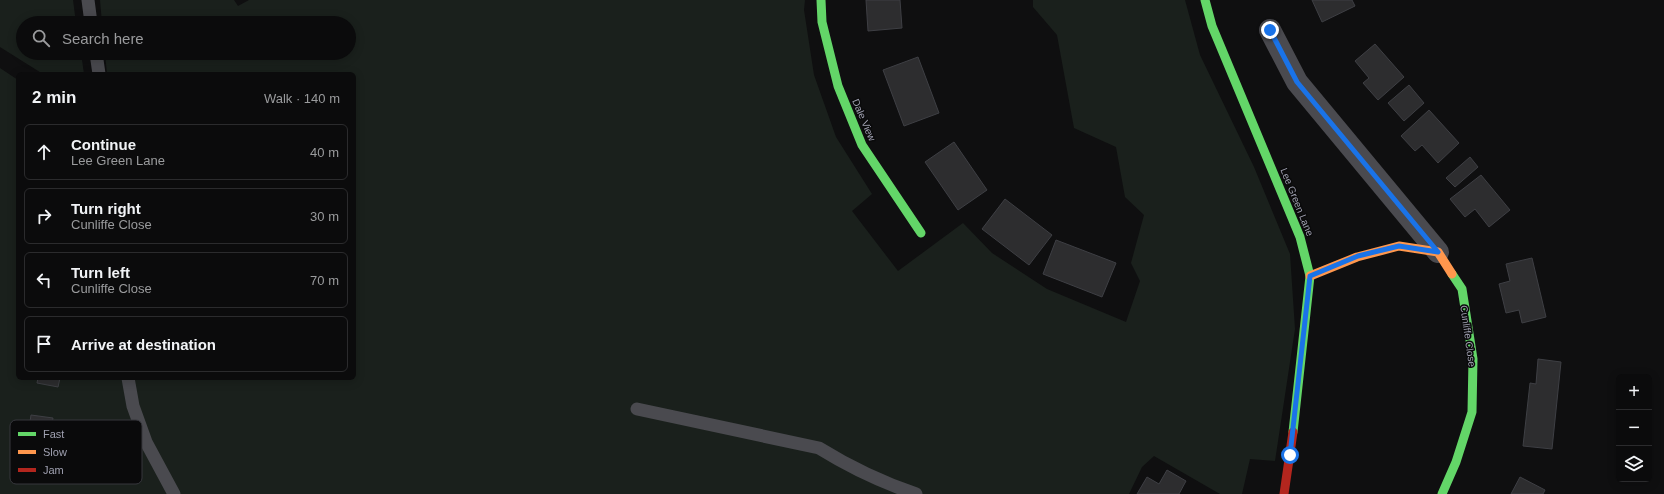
<!DOCTYPE html>
<meta charset="utf-8">
<style>
:root{--surface:#0b0b0c;--page:#141415;--text:#f1f3f6;--muted:#9a9b9d;--line:#2b2b2d}
body{margin:0;font-family:Helvetica,sans-serif;background:var(--page);color:var(--text)}
.controls{position:absolute;right:12px;bottom:12px;display:grid;overflow:hidden;border-radius:6px;box-shadow:0 2px 10px #0003}
.controls button{width:36px;height:36px;display:grid;place-items:center;padding:0;border:0;border-bottom:1px solid var(--line);background:var(--surface);color:var(--text);font:20px sans-serif}
.stop{position:absolute;width:12px;height:12px;margin:-9px;border:3px solid #1a73e8;border-radius:50%;background:#fff}
.stop.end{background:#1a73e8;border-color:#fff;box-shadow:0 1px 4px #0008}
.list{margin:0;padding:0;list-style:none}
h2{display:flex;justify-content:space-between;align-items:center;height:52px;margin:0;padding:0 16px;font-size:17px}
h2 small{font-size:13px;font-weight:400;color:var(--muted)}
.list li{display:grid;grid-template-columns:26px 1fr auto;gap:12px;align-items:center;box-sizing:border-box;height:56px;margin:0 8px 8px;padding:0 8px;border:1px solid var(--line);border-radius:6px}
.list b{display:block;font-size:15px;white-space:nowrap}
.list p{margin:0;font-size:13px;white-space:nowrap;color:var(--muted)}
.list em{font-size:13px;font-style:normal;color:var(--muted)}
.icon{flex:none;width:22px;height:22px;fill:none;stroke:currentColor;stroke-width:2;stroke-linecap:round;stroke-linejoin:round}
.map{position:relative;flex:none;width:1664px;height:494px;overflow:hidden}
.search{position:absolute;background:var(--surface);box-shadow:0 2px 10px #0003;left:16px;top:16px;width:340px;height:44px;display:flex;align-items:center;gap:10px;box-sizing:border-box;padding:0 14px;border-radius:22px;color:var(--muted);font-size:15px}
.panel{position:absolute;background:var(--surface);box-shadow:0 2px 10px #0003;left:16px;top:72px;width:340px;height:308px;border-radius:6px}
.map>svg:first-child{display:block}
.green{fill:#1a201c}
.building{fill:#2d2d2f;stroke:#3e3f44}
.lines{fill:none;stroke-linecap:round;stroke-linejoin:round}
.lane{stroke:#4a4a4f;stroke-width:13}
.street{stroke:#4a4a4f;stroke-width:22}
.fast{stroke:#63d668;stroke-width:9}
.slow{stroke:#ff974d;stroke-width:9}
.jam{stroke:#b3261e;stroke-width:9}
.route{stroke:#1a73e8;stroke-width:5}
.labels{text-anchor:middle;dominant-baseline:central;stroke-width:3;stroke-linejoin:round;paint-order:stroke}
.street-label{font-size:10px;fill:#a0a1b1;stroke:#0a0a0b}
.key{fill:#0a0a0b;stroke:#37373d;stroke-width:1}
.key-label{font-size:11px;fill:#a0a1b1}
</style>
<div class="map">
<svg width="1664" height="494" viewBox="0 0 1664 494">
<rect width="100%" height="100%" fill="#0f0f10"/>
<g class="green">
<polygon points="0,0 73,0 76,23 23,23 23,53 81,53 84,74 43,74 0,47"/>
<polygon points="100,0 234,0 238,6 249,0 805,0 804,10 814,75 836,137 872,194 852,211 898,271 963,223 992,253 1047,289 1126,322 1140,281 1131,263 1144,215 1125,197 1116,147 1074,128 1057,35 1033,7 1033,0 1185,0 1200,55 1254,167 1290,254 1295,329 1275,461 1250,459 1242,494 1220,494 1154,456 1142,467 1129,494 0,494 0,68 18,80 18,378 354,378 354,74 107,74 105,53 349,53 349,23 102,23"/>
</g>
<g class="building">
<polygon points="866,0 900,0 902,28 868,31"/>
<polygon points="1312,0 1352,0 1355,6 1322,22"/>
<polygon points="1375,44 1404,77 1378,100 1363,83 1369,78 1355,61"/>
<polygon points="918,57 939,113 904,126 883,70"/>
<polygon points="1409,85 1424,103 1404,121 1388,103"/>
<polygon points="1429,110 1459,143 1438,163 1422,145 1415,151 1401,136"/>
<polygon points="954,142 987,190 958,210 925,162"/>
<polygon points="1470,157 1478,167 1455,187 1446,178"/>
<polygon points="1481,175 1510,210 1489,227 1475,209 1465,217 1450,199"/>
<polygon points="1005,199 1052,235 1029,265 982,229"/>
<polygon points="1056,240 1116,263 1102,297 1043,274"/>
<polygon points="1532,258 1546,317 1522,323 1519,310 1506,313 1499,284 1510,281 1506,264"/>
<polygon points="1538,359 1561,362 1552,449 1523,446 1530,383 1536,384"/>
<polygon points="38,378 60,378 58,387 37,383"/>
<polygon points="31,415 53,418 46,458 25,455"/>
<polygon points="1167,470 1186,481 1179,494 1137,494 1147,477 1159,484"/>
<polygon points="1520,477 1545,490 1543,494 1511,494"/>
</g>
<g class="lines">
<g class="lane">
<polyline points="88,0 91,23"/>
<polyline points="96,53 99,74"/>
<polyline points="128,378 133,406 146,442 174,494"/>
<path d="M 637,409 L 819,448 C 848,466 884,483 916,494"/>
</g>
<polyline class="street" points="1270,30 1297,82 1438,252"/>
<g class="fast">
<polyline points="821,0 822,22 838,86 862,145 921,233"/>
<polyline points="1205,0 1212,26 1300,237 1310,276 1293,432"/>
<polyline points="1442,494 1456,462 1472,412 1473,359 1462,289 1452,274"/>
</g>
<polyline class="slow" points="1310,276 1357,257 1399,246 1438,252 1452,274"/>
<polyline class="jam" points="1284,494 1293,432"/>
</g>
<g class="lines">
<polyline class="route" points="1270,30 1297,82 1438,252 1399,246 1358,256 1310,276 1290,455"/>
</g>
<g class="labels">
<g class="street-label">
<text transform="translate(864 120) rotate(67)">Dale View</text>
<text transform="translate(1297 202) rotate(68)">Lee Green Lane</text>
<text transform="translate(1468 336) rotate(82)">Cunliffe Close</text>
</g>
</g>
<rect x="10" y="420" width="132" height="64" rx="6" class="key"/>
<rect x="18" y="432" width="18" height="4" fill="#63d668"/>
<rect x="18" y="450" width="18" height="4" fill="#ff974d"/>
<rect x="18" y="468" width="18" height="4" fill="#b3261e"/>
<g class="key-label">
<text x="43" y="438">Fast</text>
<text x="43" y="456">Slow</text>
<text x="43" y="474">Jam</text>
</g>
</svg>
<div class="controls">
<button>+</button>
<button>−</button>
<button><svg class="icon" aria-label="layers" viewBox="0 0 24 24"><path d="M12 4l9 5-9 5-9-5zM3 14l9 5 9-5"/></svg></button>
</div>
<div class="stop" style="left:1290px;top:455px"></div>
<div class="stop end" style="left:1270px;top:30px"></div>
<div class="search"><svg class="icon" aria-label="search" viewBox="0 0 24 24"><circle cx="10" cy="10" r="6"/><path d="M15 15l6 6"/></svg>Search here</div>
<section class="panel">
<h2>2 min<small>Walk · 140 m</small></h2>
<ul class="list">
<li><svg class="icon" aria-label="ahead" viewBox="0 0 24 24"><path d="M12 20V5M6 11l6-6 6 6"/></svg><div><b>Continue</b><p>Lee Green Lane</p></div><em>40 m</em></li>
<li><svg class="icon" aria-label="right" viewBox="0 0 24 24"><path d="M7 20v-9h11M14 6l5 5-5 5"/></svg><div><b>Turn right</b><p>Cunliffe Close</p></div><em>30 m</em></li>
<li><svg class="icon" aria-label="left" viewBox="0 0 24 24"><path d="M17 20v-9H6M10 6l-5 5 5 5"/></svg><div><b>Turn left</b><p>Cunliffe Close</p></div><em>70 m</em></li>
<li><svg class="icon" aria-label="arrive" viewBox="0 0 24 24"><path d="M6 21V4h12l-3 4 3 4H6"/></svg><div><b>Arrive at destination</b></div></li>
</ul>
</section>
</div>
